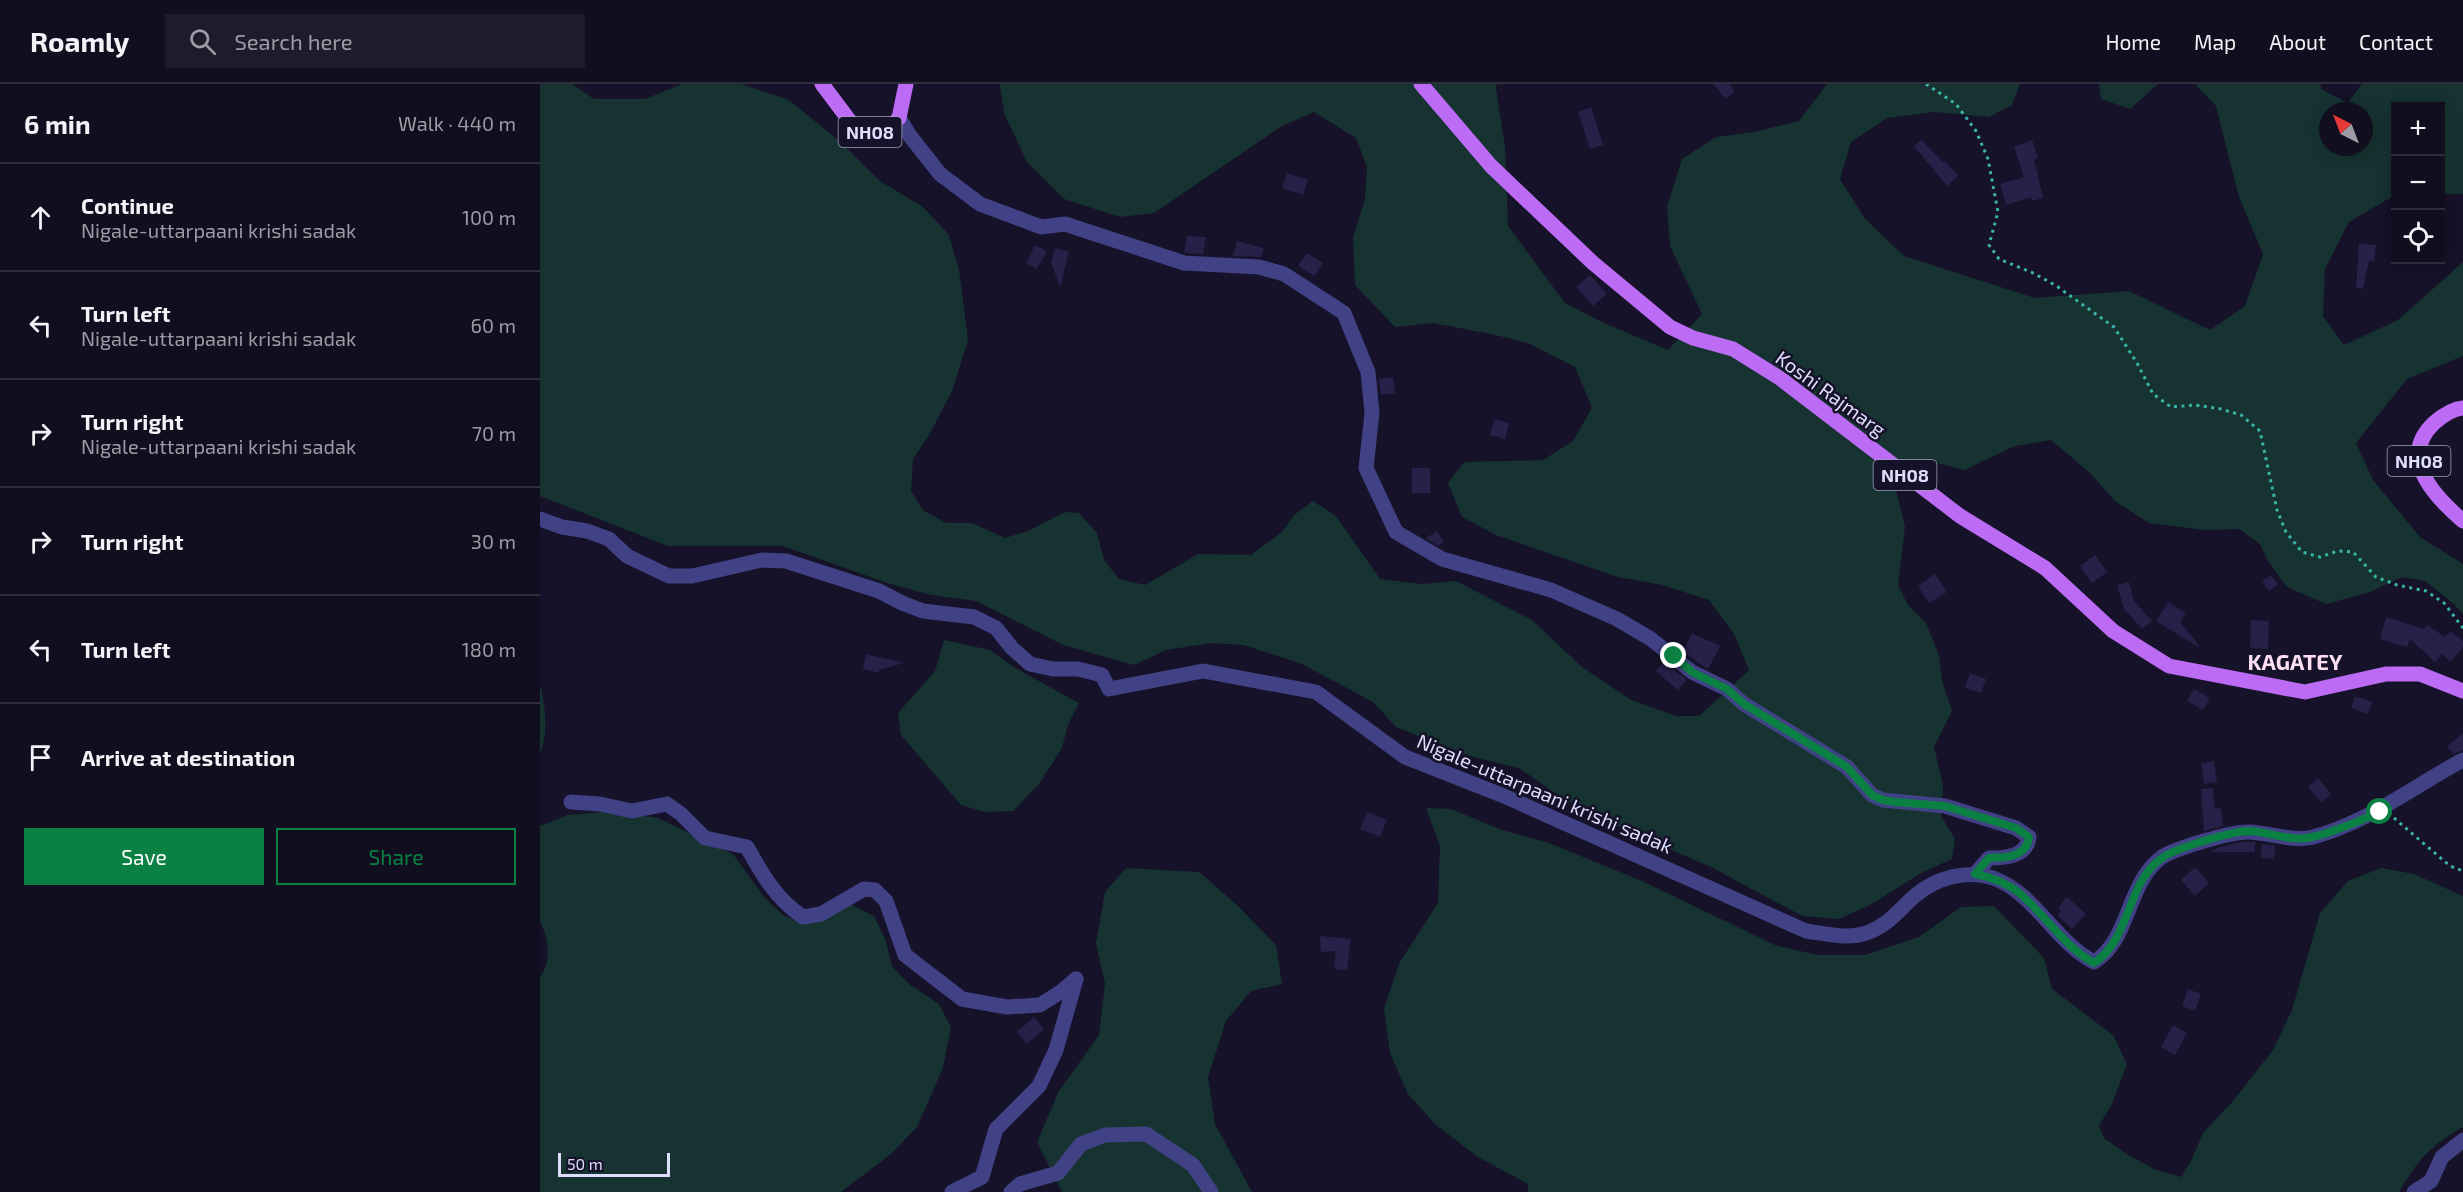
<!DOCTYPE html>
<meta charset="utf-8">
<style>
:root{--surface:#100e1f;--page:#1e1c2c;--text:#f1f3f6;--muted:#9c9ca4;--line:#302e3d;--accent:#0b8043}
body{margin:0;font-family:"Exo 2",sans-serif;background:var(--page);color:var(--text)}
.controls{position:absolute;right:18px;top:18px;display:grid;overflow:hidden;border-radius:0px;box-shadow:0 3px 15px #0003}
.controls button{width:54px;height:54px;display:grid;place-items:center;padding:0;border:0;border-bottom:2px solid var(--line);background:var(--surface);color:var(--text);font:30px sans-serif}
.compass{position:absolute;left:1779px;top:18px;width:54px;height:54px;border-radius:50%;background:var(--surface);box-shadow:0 3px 15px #0003;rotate:318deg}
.scale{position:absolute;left:18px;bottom:15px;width:112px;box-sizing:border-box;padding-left:6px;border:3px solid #dfddfd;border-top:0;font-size:16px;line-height:21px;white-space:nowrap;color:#dfddfd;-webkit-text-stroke:4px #151229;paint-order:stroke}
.stop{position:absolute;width:18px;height:18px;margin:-14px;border:4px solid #0b8043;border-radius:50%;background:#fff}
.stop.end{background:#0b8043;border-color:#fff;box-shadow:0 2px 6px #0008}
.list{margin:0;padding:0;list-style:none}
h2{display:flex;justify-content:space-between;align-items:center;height:78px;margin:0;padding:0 24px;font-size:26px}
h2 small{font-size:20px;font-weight:400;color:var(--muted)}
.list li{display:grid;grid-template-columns:39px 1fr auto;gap:18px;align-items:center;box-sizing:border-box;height:108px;padding:0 24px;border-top:2px solid var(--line)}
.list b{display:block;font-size:22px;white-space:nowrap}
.list p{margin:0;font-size:20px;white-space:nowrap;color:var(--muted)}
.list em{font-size:20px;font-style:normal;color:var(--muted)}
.actions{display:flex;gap:12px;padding:18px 24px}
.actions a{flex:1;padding:14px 0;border:2px solid var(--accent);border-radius:0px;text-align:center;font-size:21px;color:var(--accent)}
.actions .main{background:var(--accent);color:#fff}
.icon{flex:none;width:33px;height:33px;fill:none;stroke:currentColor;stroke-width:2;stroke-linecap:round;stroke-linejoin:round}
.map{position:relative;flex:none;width:1923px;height:1108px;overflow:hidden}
header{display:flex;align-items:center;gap:36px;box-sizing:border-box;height:84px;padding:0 30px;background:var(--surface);border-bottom:2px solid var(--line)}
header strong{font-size:28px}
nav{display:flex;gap:33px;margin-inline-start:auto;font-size:21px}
.search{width:420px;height:54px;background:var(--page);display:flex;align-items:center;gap:15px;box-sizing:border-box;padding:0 21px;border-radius:0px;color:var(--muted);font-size:22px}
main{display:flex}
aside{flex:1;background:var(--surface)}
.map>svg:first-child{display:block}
.green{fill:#163331;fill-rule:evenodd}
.building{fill:#272049}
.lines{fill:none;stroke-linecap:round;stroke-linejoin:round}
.path{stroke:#39b4a8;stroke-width:3;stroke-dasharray:3 4.5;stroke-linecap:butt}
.minor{stroke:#414185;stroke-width:15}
.primary{stroke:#bc6bf5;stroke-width:15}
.route{stroke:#0b8043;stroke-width:8}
.labels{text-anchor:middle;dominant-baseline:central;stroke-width:5;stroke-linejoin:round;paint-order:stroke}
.shield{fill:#151229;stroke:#a2a0bd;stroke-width:1.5}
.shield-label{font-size:18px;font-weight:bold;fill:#dfddfd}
.street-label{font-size:20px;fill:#dfddfd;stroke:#151229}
.quarter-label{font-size:22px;font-weight:bold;fill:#fddff3;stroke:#151229}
</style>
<header>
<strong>Roamly</strong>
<div class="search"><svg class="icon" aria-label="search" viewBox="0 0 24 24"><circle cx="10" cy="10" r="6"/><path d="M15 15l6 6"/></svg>Search here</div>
<nav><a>Home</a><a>Map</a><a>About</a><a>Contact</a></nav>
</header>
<main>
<aside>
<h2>6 min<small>Walk · 440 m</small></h2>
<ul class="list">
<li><svg class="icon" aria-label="ahead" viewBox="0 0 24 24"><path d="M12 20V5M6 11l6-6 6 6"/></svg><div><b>Continue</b><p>Nigale-uttarpaani krishi sadak</p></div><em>100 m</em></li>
<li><svg class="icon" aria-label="left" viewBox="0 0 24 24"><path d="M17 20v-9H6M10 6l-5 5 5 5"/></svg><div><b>Turn left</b><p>Nigale-uttarpaani krishi sadak</p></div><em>60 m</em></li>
<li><svg class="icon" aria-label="right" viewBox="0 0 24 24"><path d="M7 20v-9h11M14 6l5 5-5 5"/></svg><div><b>Turn right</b><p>Nigale-uttarpaani krishi sadak</p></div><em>70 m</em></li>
<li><svg class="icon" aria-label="right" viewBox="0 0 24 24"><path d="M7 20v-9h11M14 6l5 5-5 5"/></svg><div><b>Turn right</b></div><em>30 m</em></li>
<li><svg class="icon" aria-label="left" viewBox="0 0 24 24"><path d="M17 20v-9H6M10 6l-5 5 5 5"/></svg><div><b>Turn left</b></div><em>180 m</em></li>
<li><svg class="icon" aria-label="arrive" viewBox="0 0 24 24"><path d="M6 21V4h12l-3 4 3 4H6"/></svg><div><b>Arrive at destination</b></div></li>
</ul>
<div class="actions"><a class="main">Save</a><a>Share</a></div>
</aside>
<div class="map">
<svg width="1923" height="1108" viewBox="0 0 1923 1108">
<rect width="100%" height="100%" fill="#151229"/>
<g class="green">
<path d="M 0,0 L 32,0 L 54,15 L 105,15 L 142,0 L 201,0 L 249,16 L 297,55 L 340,97 L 383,123 L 409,151 L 419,186 L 428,256 L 412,307 L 389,351 L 373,375 L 371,407 L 383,426 L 406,439 L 432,439 L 465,454 L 488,447 L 525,428 L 539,429 L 557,449 L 564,476 L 579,495 L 605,501 L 658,470 L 711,471 L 743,447 L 754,431 L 773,417 L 796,432 L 840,495 L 882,500 L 916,497 L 992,536 L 1042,583 L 1091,616 L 1136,632 L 1159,632 L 1209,586 L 1194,550 L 1169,516 L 1122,501 L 1078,493 L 956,451 L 922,433 L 908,399 L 924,378 L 1003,376 L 1033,357 L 1052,324 L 1035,283 L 988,259 L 951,250 L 893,239 L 855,243 L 815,201 L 813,154 L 825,115 L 827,83 L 816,54 L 774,28 L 742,42 L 614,129 L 580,133 L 524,115 L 487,78 L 464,29 L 460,0 L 957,0 L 956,4 L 965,63 L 968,142 L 1025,219 L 1064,239 L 1128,266 L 1162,230 L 1130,162 L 1127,122 L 1142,75 L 1176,53 L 1214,48 L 1259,37 L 1287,0 L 1480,0 L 1472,21 L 1449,33 L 1394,28 L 1347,34 L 1311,58 L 1300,95 L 1325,135 L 1364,172 L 1495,214 L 1589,207 L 1670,246 L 1705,222 L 1723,170 L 1699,113 L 1676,22 L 1655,0 L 1780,0 L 1782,6 L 1808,19 L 1822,0 L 1923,0 L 1923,110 L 1901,110 L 1900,22 L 1856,22 L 1855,111 L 1809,138 L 1785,185 L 1783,232 L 1804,261 L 1858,236 L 1923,178 L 1923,272 L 1867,295 L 1816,359 L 1833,396 L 1880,453 L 1923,480 L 1923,530 L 1914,520 L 1885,497 L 1862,493 L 1830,508 L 1786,520 L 1747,503 L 1728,477 L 1720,460 L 1699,445 L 1665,446 L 1609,439 L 1575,417 L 1549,388 L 1511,356 L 1475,362 L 1424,386 L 1394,378 L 1377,386 L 1356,406 L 1365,443 L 1358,501 L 1368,521 L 1386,539 L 1399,571 L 1402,596 L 1412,627 L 1394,663 L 1403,701 L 1401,732 L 1415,755 L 1412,775 L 1381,789 L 1330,821 L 1299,835 L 1262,832 L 1173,784 L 1085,746 L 1025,716 L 979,684 L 933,673 L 856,643 L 833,618 L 762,580 L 704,561 L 671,559 L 626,566 L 594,581 L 523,561 L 436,517 L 391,511 L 347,499 L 243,462 L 128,462 L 0,412 ZM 1788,27 L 1824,27 L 1824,63 L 1788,63 Z"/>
<polygon points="1559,0 1618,0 1590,25 1561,15"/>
<polygon points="404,556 450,566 475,584 539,619 528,641 522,664 499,700 473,727 445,728 421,721 361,651 358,629 395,587"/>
<path d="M 0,600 C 5,624 9,647 0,670 Z"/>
<path d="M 886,724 L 911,725 L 962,746 L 1009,759 L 1102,797 L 1235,861 L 1277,871 L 1325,871 L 1379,853 L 1421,823 L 1454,822 L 1504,874 L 1512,905 L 1573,951 L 1587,980 L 1572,1020 L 1559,1042 L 1564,1054 L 1588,1071 L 1616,1086 L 1641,1093 L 1651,1077 L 1663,1049 L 1693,1017 L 1733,966 L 1752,926 L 1780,829 L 1808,797 L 1841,784 L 1874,790 L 1923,812 L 1923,1044 L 1921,1044 C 1889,1063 1878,1076 1859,1108 L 988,1108 L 988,1100 L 938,1073 L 896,1041 L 868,1010 L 850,969 L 844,924 L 860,878 L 898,819 L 900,762 Z"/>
<path d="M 74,727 L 118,734 L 193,770 L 225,814 L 244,832 L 258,837 L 312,821 L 334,832 L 345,854 L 352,882 L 369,900 L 399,920 L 411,943 L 403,984 L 377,1043 L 351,1070 L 301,1108 L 0,1108 L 0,893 C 12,878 9,854 0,837 L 0,742 L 28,731 Z"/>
<polygon points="586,784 659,788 696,820 736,861 742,900 711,907 686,937 668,993 675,1040 712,1108 522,1108 497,1058 519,1007 559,951 565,900 556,859 565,808"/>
</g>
<g class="building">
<polygon points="1173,0 1189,0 1195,7 1186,15"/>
<polygon points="1051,23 1063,61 1050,65 1038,28"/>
<polygon points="1381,56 1403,78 1405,77 1418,92 1407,102 1374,62"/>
<polygon points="1492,56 1498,74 1494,75 1503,114 1492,117 1491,113 1466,121 1460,100 1484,93 1474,63"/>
<polygon points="747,89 768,96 763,111 742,104"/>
<polygon points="647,152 666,153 663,170 644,169"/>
<polygon points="697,157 724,164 721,173 693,172"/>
<polygon points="1819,160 1836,161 1834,177 1829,177 1823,205 1816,204"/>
<polygon points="495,161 507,167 497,185 486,179"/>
<polygon points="515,164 529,168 520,203 511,178"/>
<polygon points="767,169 783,179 774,192 758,182"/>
<polygon points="1050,191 1067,210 1053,222 1036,203"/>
<polygon points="853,293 855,309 841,311 839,295"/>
<polygon points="955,335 969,339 965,355 950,351"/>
<rect x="872" y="384" width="18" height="25"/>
<polygon points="897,447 904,458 898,462 886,454"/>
<polygon points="1555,471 1567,488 1552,499 1540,482"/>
<polygon points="1395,490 1407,508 1389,519 1378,502"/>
<polygon points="1731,491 1738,501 1729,507 1722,497"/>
<polygon points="1589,498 1594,517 1612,537 1602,545 1584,525 1577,501"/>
<polygon points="1628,518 1646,529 1640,538 1659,561 1658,563 1616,537"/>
<polygon points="1846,533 1884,545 1887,541 1905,553 1910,547 1923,557 1923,563 1910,578 1902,570 1895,578 1870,555 1867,563 1840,555"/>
<polygon points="1711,536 1729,537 1728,565 1710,564"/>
<polygon points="1152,549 1180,562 1168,585 1143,568"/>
<polygon points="326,570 364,579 339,586 338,589 323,585"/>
<polygon points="1124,578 1147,596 1138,606 1116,587"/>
<polygon points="1430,589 1446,595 1441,609 1425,604"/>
<polygon points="1654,605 1670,614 1663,626 1647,617"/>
<polygon points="1815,612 1832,618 1828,630 1811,624"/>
<polygon points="1923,649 1923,666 1913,670 1907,662"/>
<polygon points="1674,677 1677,698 1664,700 1661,679"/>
<polygon points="1778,694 1791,710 1781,718 1768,703"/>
<polygon points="1673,704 1675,725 1681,724 1683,742 1664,747 1661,705"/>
<polygon points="827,728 847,736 840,753 820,745"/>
<polygon points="1702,758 1715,758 1715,768 1671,768 1679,763"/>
<polygon points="1722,760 1735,762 1734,775 1721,774"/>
<polygon points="1655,783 1669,799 1655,812 1641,796"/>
<polygon points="1527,813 1546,830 1532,845 1517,831 1521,827 1518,824"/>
<polygon points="780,852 811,855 807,886 794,885 796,867 781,868"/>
<polygon points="1648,905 1661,910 1655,927 1642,922"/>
<polygon points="494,933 504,945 487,960 477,948"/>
<polygon points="1633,941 1647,949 1635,971 1621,963"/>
</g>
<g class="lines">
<g class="path">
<polyline points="1386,0 1416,20 1436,47 1448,75 1458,128 1449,161 1459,175 1493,189 1515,201 1574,243 1597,279 1613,310 1631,323 1655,321 1681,325 1701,331 1720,347 1737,426 1746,448 1762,468 1780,473 1798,467 1813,468 1836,493 1857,501 1886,507 1904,519 1923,544"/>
<polyline points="1854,734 1910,782 1923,787"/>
</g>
<g class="minor">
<path d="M 359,34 L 370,52 L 400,90 L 440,120 L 501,143 L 525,140 L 644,179 L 719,183 L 744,190 L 804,229 L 828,288 L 832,329 L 826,384 L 856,448 L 902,475 L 1011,506 L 1077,535 L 1111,555 L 1152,588 L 1187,605 L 1204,620 L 1307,683 L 1332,711 L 1343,716 L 1405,722 L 1476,744 L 1489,753 C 1487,773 1465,774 1449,774 L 1435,790"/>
<path d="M 0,435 L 22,443 L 47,447 L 69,455 L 87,472 L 129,492 L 152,492 L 222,476 L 246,477 L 339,507 L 362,519 L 383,527 L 434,533 L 456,544 L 472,564 L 490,580 L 513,585 L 538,585 L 562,591 L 569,605 L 663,587 L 776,608 L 865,673 L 964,712 L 1266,847 C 1287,850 1309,856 1329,848 C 1349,841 1360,824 1376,811 C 1396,794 1427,785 1453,794 C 1495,809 1515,858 1554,878 C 1591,855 1586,799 1622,773 C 1636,764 1693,747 1709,748 C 1730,749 1753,758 1773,753 C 1827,739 1874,702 1923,676"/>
<path d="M 31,718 L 60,720 L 92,727 L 127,720 L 141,730 L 165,754 L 207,763 C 222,790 236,815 263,833 L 281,830 L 324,805 L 335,806 L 346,817 L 365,871 L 422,915 L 467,923 L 500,921 L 522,907 L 536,895"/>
<polyline points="412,1108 442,1093 456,1045 499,1002 516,966 536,895"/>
<polyline points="471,1108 480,1100 518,1089 541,1060 565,1051 606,1050 653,1081 671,1108"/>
<polyline points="1874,1108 1891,1097 1902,1073 1923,1056"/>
</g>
<g class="primary">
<polyline points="282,0 315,44 334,49 346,47 359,34 366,0"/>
<polyline points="881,0 951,82 1053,179 1130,243 1153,254 1193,265 1241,295 1420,432 1505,484 1573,547 1629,582 1765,608 1846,590 1880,590 1923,607"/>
<path d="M 1923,324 C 1912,325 1902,332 1894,339 C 1857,374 1895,413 1923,437"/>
</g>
</g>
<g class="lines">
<path class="route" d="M 1134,572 L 1152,588 L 1187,605 L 1204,620 L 1307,683 L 1332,711 L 1343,716 L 1355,718 L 1405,722 L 1476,744 L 1489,753 C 1487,773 1465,774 1449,774 L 1435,790 C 1450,793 1465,798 1478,808 C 1505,830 1523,862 1554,879 C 1591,855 1586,799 1622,774 C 1636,764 1692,747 1709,747 C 1729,748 1752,758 1772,753 C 1795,748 1819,737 1840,728"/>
</g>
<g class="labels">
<g class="shield">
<rect x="298.5" y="33" width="63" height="30" rx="4.5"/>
<rect x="1847.5" y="362" width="63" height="30" rx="4.5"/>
<rect x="1333.5" y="376" width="63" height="30" rx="4.5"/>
</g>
<g class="shield-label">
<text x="330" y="48">NH08</text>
<text x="1879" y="377">NH08</text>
<text x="1365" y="391">NH08</text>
</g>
<g class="street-label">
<text transform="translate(1291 309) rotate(36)">Koshi Rajmarg</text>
<text transform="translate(1005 709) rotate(23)">Nigale-uttarpaani krishi sadak</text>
</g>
<g class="quarter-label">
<text x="1755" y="577">KAGATEY</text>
</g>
</g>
</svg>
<div class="controls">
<button>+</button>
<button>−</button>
<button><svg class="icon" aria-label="locate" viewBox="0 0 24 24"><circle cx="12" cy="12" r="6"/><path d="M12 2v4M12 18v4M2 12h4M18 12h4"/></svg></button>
</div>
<svg class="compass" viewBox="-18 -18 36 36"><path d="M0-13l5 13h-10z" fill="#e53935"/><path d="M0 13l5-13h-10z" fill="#9c9ca4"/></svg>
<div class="scale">50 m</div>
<div class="stop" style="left:1840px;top:728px"></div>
<div class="stop end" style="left:1134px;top:572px"></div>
</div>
</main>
